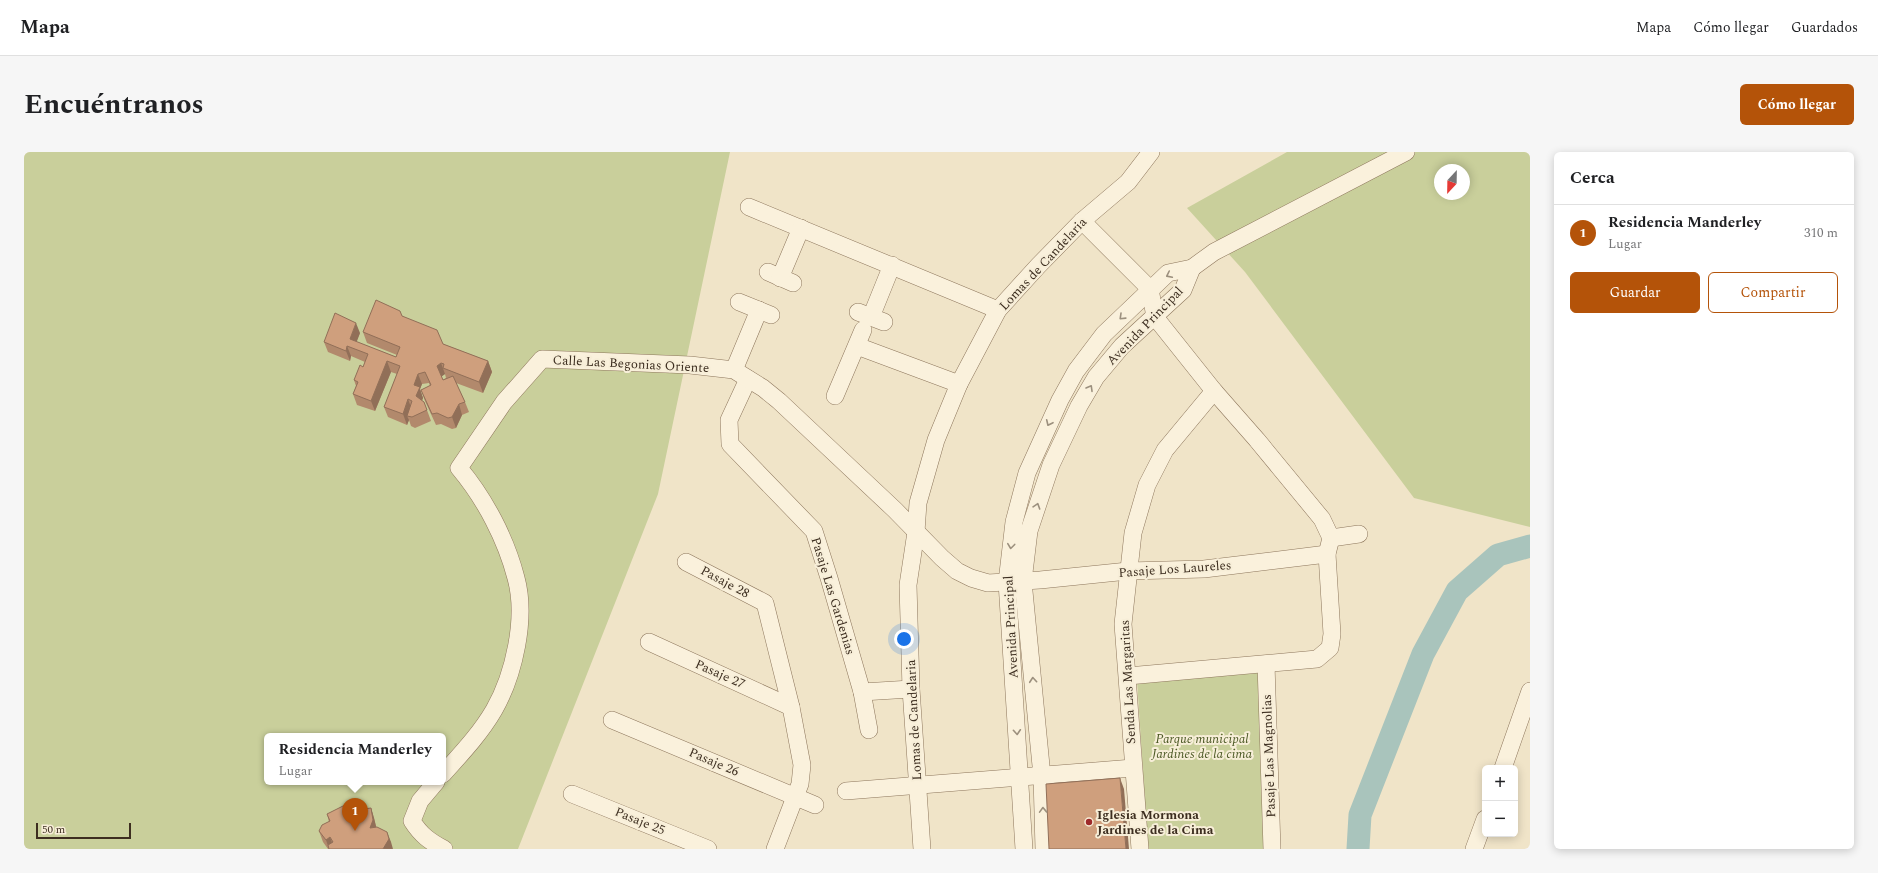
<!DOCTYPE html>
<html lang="es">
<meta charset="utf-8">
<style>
:root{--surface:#fff;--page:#f6f6f6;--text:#202124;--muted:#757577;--line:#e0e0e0;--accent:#b45309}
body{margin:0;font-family:Spectral,serif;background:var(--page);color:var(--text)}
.controls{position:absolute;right:12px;bottom:12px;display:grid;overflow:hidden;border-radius:6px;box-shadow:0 2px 10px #0003}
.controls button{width:36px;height:36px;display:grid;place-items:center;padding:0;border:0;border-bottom:1px solid var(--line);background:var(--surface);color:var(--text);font:20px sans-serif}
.compass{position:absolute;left:1410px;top:12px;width:36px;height:36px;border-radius:50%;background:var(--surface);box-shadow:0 2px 10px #0003;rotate:202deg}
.scale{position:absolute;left:12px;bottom:10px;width:95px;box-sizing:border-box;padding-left:4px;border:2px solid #3d2e20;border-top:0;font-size:11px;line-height:14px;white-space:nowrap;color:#3d2e20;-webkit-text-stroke:3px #f7eed8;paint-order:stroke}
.you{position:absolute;left:880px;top:487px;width:14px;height:14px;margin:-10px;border:3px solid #fff;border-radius:50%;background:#1a73e8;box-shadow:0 0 0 6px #1a73e833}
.badge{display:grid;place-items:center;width:26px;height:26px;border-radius:50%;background:var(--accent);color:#fff;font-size:13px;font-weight:700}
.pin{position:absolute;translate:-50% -33px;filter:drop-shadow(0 1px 2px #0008)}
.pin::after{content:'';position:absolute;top:21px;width:14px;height:12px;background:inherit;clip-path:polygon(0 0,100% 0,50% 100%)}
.popup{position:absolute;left:240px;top:581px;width:182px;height:52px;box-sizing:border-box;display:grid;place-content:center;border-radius:6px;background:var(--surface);filter:drop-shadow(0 1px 3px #0005);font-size:13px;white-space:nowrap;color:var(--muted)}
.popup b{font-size:15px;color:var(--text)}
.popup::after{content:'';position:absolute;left:50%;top:100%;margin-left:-8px;border:8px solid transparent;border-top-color:var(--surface)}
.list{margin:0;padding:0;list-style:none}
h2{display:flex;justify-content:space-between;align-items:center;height:52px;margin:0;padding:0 16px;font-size:17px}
h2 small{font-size:13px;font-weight:400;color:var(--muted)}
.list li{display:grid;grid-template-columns:26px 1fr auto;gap:12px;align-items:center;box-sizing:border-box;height:56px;padding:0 16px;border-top:1px solid var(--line)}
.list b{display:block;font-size:15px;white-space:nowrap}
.list p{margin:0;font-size:13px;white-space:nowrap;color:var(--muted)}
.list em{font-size:13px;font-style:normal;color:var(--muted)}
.actions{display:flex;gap:8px;padding:12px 16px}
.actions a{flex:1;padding:9px 0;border:1px solid var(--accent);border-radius:6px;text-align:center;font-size:14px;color:var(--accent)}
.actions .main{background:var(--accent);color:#fff}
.map{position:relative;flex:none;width:1506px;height:697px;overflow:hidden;border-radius:6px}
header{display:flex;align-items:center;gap:24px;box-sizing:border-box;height:56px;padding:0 20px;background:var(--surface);border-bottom:1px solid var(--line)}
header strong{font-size:19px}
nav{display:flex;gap:22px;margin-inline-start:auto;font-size:14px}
.intro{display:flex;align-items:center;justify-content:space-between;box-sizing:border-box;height:96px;padding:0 24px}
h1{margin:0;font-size:28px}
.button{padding:10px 18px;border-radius:6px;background:var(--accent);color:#fff;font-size:14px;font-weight:700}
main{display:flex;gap:24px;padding:0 24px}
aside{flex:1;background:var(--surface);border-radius:6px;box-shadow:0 2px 10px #0003}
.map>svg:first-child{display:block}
.green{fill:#c9cf9b;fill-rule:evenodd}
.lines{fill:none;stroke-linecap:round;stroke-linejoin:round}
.river{stroke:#a9c4bc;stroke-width:23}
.minor-casing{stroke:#8d765c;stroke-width:18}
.minor{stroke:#faf1dc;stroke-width:17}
.wall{fill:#b2896c;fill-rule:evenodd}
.shaded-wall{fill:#916f58}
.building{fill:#cf9f7d;stroke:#916f58}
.oneway{stroke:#9c907e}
.poi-dot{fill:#9e2a2b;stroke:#f7eed8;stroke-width:1.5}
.labels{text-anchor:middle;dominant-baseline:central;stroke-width:4;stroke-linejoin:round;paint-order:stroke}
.street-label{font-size:13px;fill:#3d2e20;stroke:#f7eed8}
.park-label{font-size:13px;font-style:italic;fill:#4d5a26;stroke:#f7eed8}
.poi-label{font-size:13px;font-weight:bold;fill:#3d2e20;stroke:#f7eed8;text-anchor:start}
</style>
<header>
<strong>Mapa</strong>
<nav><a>Mapa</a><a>Cómo llegar</a><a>Guardados</a></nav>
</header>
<div class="intro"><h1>Encuéntranos</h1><a class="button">Cómo llegar</a></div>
<main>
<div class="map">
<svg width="1506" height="697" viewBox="0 0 1506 697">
<rect width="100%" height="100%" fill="#f0e4c8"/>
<g class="green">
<path d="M 0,0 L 706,0 L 634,342 L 494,697 L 0,697 ZM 243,584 L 419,584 L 419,630 L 243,630 Z"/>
<path d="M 1263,0 L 1506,0 L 1506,375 L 1390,346 L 1221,120 L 1163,56 ZM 1416,18 L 1440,18 L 1440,42 L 1416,42 Z"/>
<polygon points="1236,518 1241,697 1124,697 1113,528"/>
</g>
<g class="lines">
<polyline class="river" points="1334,697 1336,663 1399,502 1433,439 1474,403 1506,394"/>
<g class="minor-casing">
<g id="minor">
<polyline points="725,55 974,158"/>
<polyline points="1058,69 1126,137 1131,165 1190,239 1233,288 1298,367 1307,386 1303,402 1308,482 1306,496 1293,507 1104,524"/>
<polyline points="744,120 769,131"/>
<polyline points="756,126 777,76"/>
<polyline points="715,150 747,163"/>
<polyline points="834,160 860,170"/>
<polyline points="847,165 868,113"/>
<polyline points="833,194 935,232"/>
<polyline points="710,218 735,158"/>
<polyline points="724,227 705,268 706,292 790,379 805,426 838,540 845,578"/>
<polyline points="811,244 839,178"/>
<polyline points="1307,386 1335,382"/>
<polyline points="662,410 741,451 767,555 778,613 776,632 751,697"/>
<polyline points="625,490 767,555"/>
<polyline points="1242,512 1248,697"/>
<polyline points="838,540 887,537"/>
<polyline points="588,568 791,653"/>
<polyline points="1479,616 1506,539"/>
<path d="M 419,622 C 437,602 456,582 470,558 C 490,523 503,466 492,426 C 482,387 461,347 435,316 L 480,250 L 518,207 L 666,213 L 710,218 L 739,236 L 755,249 L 871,358 L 918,406 L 933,419 L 947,426 L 964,431 L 1016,428 L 1104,419 L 1180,417 L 1303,402"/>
<path d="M 412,630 L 396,649 L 388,669 C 397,683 405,689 420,697"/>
<polyline points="822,639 1109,616"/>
<polyline points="548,642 684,697"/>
<polyline points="898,697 887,537 884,433 892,380 894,351 912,288 935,232 974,158 1014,114 1058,69 1104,30 1127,0"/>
<polyline points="1000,697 983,430 990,370 1003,321 1036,248 1052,219 1080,182 1144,121 1168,116 1190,100 1382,0"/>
<polyline points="1020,697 1018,624 999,429 1005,379 1027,313 1055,254 1072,225 1098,194 1159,138 1168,116"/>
<polyline points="1116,697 1099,472 1109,381 1123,333 1141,298 1190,239"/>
<polyline points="1450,697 1461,667"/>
</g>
</g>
<use href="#minor" class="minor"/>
</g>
<g class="wall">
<path d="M 378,164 L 419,192 L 464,209 L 468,220 L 459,241 L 432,231 L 441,250 L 445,260 L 438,263 L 432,276 L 428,277 L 417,272 L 412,273 L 401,249 L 397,238 L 406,234 L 405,231 L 398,232 L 396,237 L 399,246 L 398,249 L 400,250 L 407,269 L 391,276 L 387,274 L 385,268 L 383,273 L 364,265 L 360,255 L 373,222 L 367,220 L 351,259 L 333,253 L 329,242 L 332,234 L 330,228 L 339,215 L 341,210 L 327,204 L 326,209 L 304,200 L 300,190 L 336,181 L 332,190 L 372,205 L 373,203 L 343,191 L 339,180 ZM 421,222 L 422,226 L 419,228 L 417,224 Z"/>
<polygon points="347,656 350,666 352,675 367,690 304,697 299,690 295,679 305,670 303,662"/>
</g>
<g class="shaded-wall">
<polygon points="332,171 336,181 330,197 326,187"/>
<polygon points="323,194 327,204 326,209 322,199"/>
<polygon points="363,209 367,220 351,259 347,249"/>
<polygon points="464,209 468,220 459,241 455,230"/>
<polygon points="417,211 421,222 417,225 413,214"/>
<polygon points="394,222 398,232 396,237 399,246 395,255 392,244 390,233"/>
<polygon points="384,247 388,258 383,264 385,268 383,273 379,262"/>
<polygon points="435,252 438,263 432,276 428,265"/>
<polygon points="1096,626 1100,637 1105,697 1102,697"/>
<polygon points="347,656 350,666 353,678 346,676"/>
<polygon points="363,680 367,690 369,697 359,697"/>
<polygon points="306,685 310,696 305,697 302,688"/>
</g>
<g class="building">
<polygon points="352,148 376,159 378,164 413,178 419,192 464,209 455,230 419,216 420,212 417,211 413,214 419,228 429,224 441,250 435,252 428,265 424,266 413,261 408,262 397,238 407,233 401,220 394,222 390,233 396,235 392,244 400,250 403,258 388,265 383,264 388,249 384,247 379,262 360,255 376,214 363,209 347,249 329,242 334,230 330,228 336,213 339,215 344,202 323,194 322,199 300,190 311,161 332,171 326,187 372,205 376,195 339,180"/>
<polygon points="1096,626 1102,697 1025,697 1022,632"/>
<polygon points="329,649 333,658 347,656 349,668 346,676 353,675 363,680 365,687 359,697 305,697 304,693 309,690 306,685 302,688 295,679 298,673 306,669 303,662"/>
</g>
<defs><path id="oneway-chevron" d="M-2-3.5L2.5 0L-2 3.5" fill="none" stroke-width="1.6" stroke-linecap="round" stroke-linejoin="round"/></defs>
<g class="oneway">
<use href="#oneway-chevron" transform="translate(1145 123) rotate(154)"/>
<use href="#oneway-chevron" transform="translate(1098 165) rotate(136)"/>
<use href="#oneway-chevron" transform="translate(1066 236) rotate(-60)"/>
<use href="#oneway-chevron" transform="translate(1025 271) rotate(115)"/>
<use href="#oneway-chevron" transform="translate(1013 354) rotate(-72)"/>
<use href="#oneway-chevron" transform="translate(987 394) rotate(97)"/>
<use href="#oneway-chevron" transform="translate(1009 528) rotate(-95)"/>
<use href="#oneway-chevron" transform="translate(993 580) rotate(86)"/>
<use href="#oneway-chevron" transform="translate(1019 658) rotate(-92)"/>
</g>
<circle class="poi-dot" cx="1065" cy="670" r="4"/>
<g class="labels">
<g class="street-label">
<text transform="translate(1019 112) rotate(-47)">Lomas de Candelaria</text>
<text transform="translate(1121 174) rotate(-46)">Avenida Principal</text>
<text transform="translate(607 212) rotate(3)">Calle Las Begonias Oriente</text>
<text transform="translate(1151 417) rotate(-4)">Pasaje Los Laureles</text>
<text transform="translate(701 430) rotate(28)">Pasaje 28</text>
<text transform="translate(809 444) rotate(73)">Pasaje Las Gardenias</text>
<text transform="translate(987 475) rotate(-93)">Avenida Principal</text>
<text transform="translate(696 522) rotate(24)">Pasaje 27</text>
<text transform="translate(1104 530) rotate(-93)">Senda Las Margaritas</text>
<text transform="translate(890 568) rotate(-93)">Lomas de Candelaria</text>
<text transform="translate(1245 604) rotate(-92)">Pasaje Las Magnolias</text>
<text transform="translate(690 610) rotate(23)">Pasaje 26</text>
<text transform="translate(616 669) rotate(22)">Pasaje 25</text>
</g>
<g class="park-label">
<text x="1178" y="587">Parque municipal<tspan x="1178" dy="15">Jardines de la cima</tspan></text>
</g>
<g class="poi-label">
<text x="1073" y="663">Iglesia Mormona<tspan x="1073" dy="15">Jardines de la Cima</tspan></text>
</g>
</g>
</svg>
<div class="controls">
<button>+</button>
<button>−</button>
</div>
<svg class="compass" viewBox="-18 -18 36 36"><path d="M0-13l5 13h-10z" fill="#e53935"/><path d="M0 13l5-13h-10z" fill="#757577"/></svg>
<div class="scale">50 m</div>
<div class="you"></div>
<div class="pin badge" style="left:331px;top:679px">1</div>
<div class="popup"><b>Residencia Manderley</b>Lugar</div>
</div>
<aside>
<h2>Cerca<small></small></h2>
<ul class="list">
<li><span class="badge">1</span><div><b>Residencia Manderley</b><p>Lugar</p></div><em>310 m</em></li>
</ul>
<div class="actions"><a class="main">Guardar</a><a>Compartir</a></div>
</aside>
</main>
